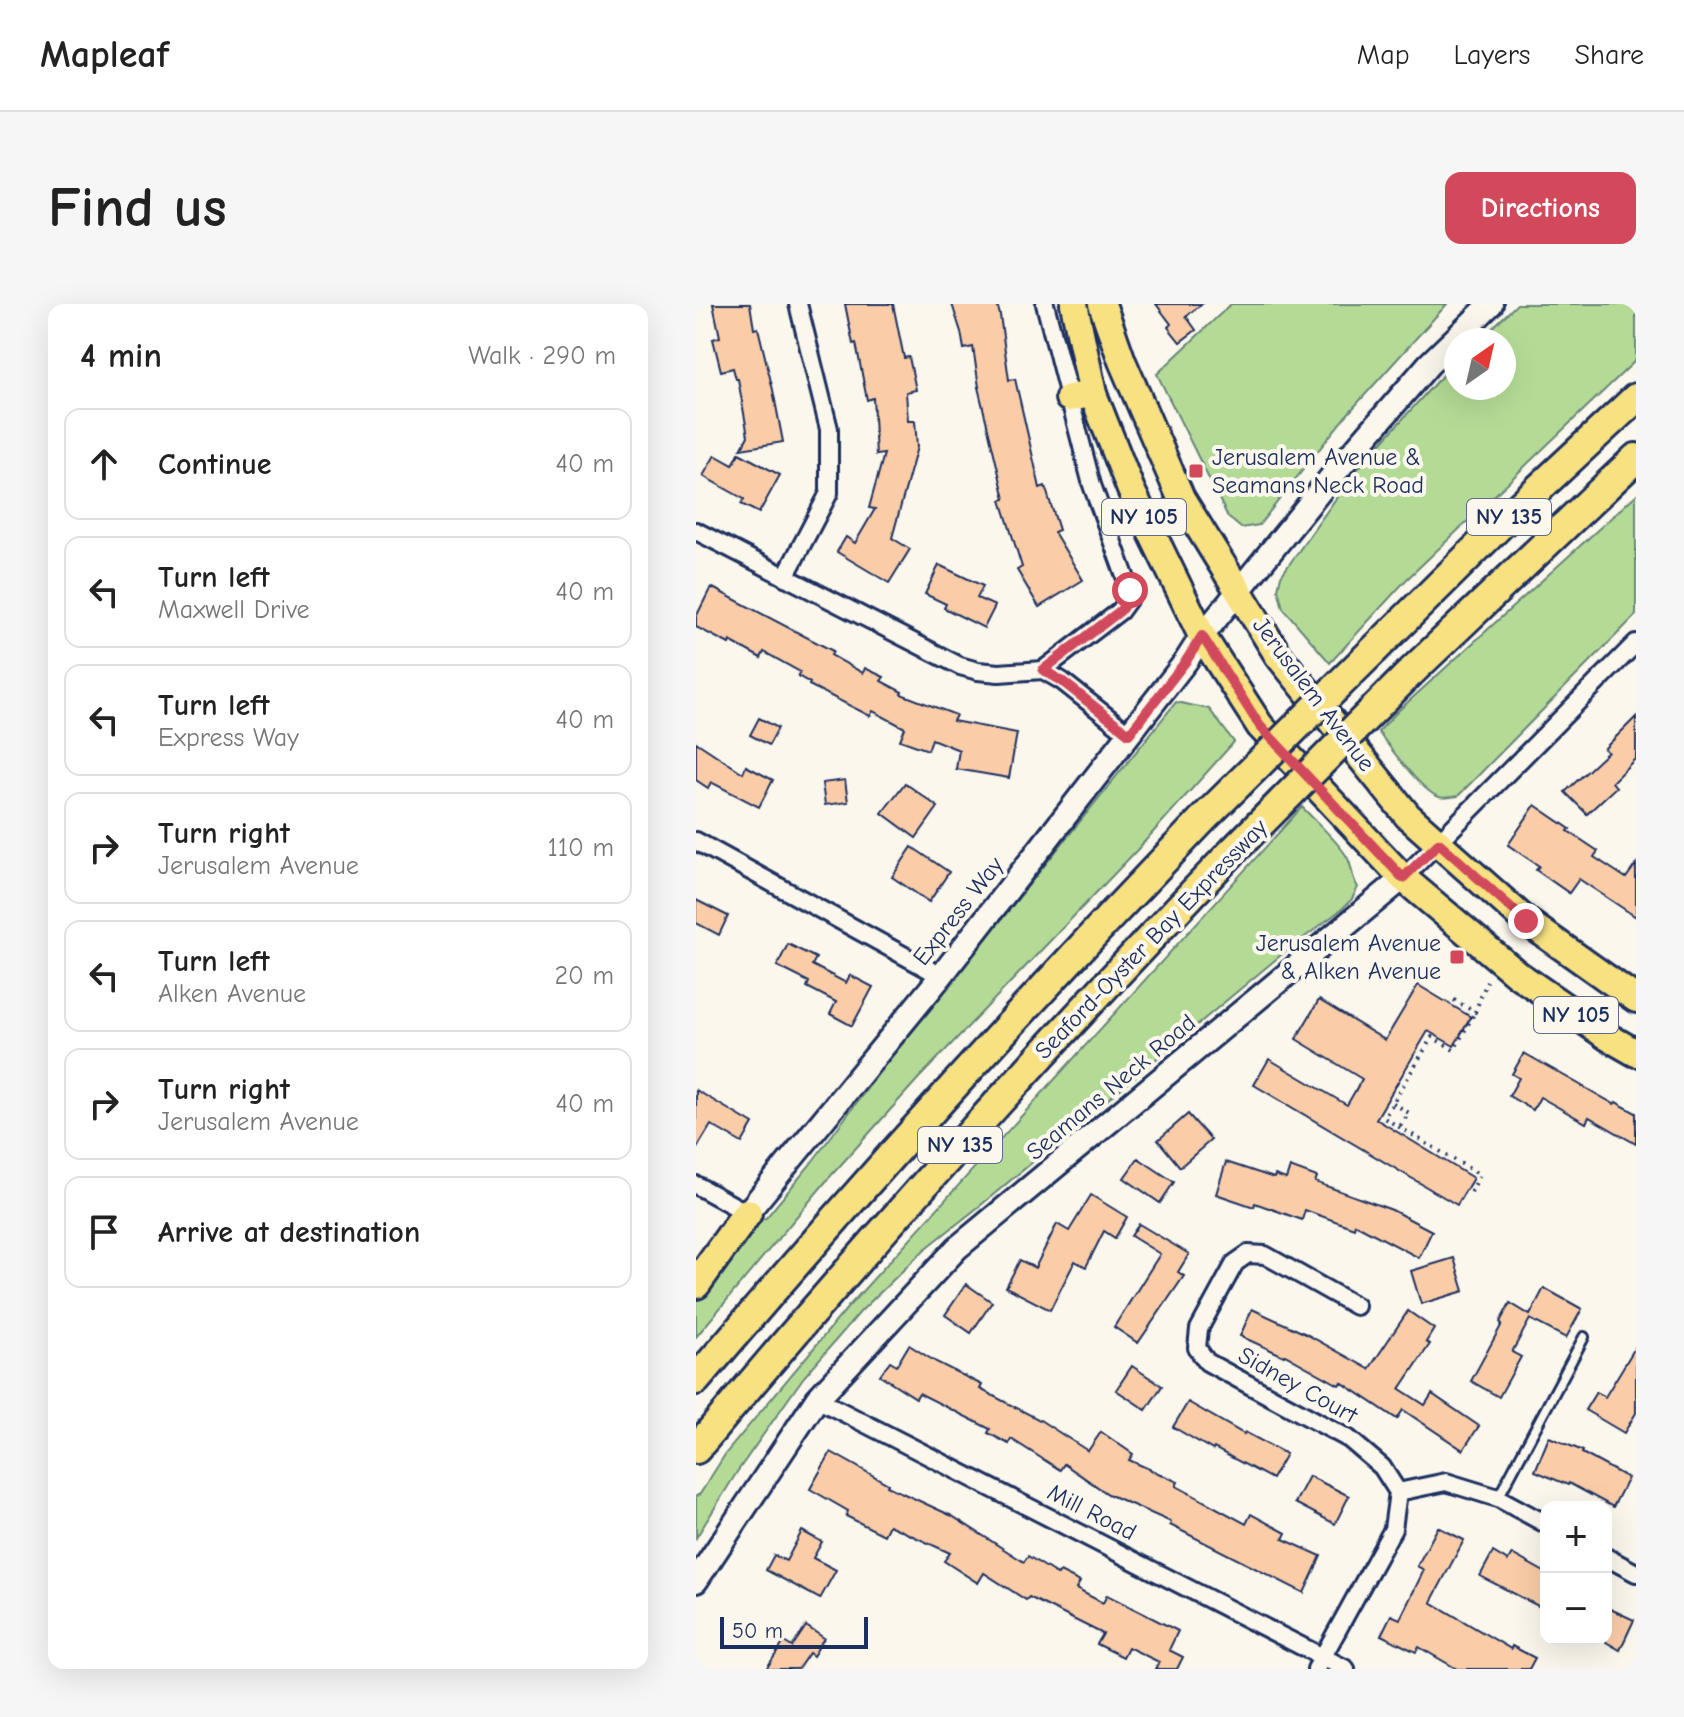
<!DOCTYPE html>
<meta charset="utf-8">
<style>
:root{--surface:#fff;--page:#f6f6f6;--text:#222;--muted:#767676;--line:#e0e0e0;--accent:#d1495b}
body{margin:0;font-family:"Comic Neue",sans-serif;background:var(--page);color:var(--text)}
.controls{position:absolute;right:24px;bottom:24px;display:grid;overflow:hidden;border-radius:16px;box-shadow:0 8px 32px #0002}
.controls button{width:72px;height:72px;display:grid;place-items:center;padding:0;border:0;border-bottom:2px solid var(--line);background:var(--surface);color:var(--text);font:40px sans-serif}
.compass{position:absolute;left:748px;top:24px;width:72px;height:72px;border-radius:50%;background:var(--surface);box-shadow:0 8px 32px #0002;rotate:34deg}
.scale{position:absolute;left:24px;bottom:20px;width:148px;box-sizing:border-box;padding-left:8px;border:4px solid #1b2f5e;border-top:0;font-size:22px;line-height:28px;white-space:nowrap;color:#1b2f5e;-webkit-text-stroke:6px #fbf7ec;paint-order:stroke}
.stop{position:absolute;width:24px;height:24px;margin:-18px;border:6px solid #d1495b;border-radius:50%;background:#fff}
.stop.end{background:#d1495b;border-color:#fff;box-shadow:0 2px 8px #0008}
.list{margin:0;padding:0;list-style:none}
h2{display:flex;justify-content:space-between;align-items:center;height:104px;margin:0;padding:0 32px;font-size:34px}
h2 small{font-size:26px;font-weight:400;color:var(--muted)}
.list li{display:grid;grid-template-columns:52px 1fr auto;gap:24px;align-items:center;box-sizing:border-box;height:112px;margin:0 16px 16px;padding:0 16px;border:2px solid var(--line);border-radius:16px}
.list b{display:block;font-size:30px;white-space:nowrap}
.list p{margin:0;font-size:26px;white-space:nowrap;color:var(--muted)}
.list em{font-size:26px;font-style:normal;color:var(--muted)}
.icon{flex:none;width:44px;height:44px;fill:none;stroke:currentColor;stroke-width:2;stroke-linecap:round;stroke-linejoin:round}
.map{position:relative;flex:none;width:940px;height:1365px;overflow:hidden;border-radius:16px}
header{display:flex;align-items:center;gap:48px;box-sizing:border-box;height:112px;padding:0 40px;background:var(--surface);border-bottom:2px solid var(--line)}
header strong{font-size:38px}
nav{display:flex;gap:44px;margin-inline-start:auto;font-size:28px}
.intro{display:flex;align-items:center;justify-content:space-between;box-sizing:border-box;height:192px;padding:0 48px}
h1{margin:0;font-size:56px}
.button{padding:20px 36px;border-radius:16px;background:var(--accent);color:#fff;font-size:28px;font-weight:700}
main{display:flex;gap:48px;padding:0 48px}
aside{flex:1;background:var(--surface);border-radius:16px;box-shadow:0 8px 32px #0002}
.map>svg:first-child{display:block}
.green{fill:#b4db96;stroke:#68857a;stroke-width:2}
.building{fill:#facda8;stroke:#1b2f5e;stroke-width:2}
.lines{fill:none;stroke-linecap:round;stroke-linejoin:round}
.lane-casing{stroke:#1b2f5e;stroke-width:14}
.street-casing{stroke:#1b2f5e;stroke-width:22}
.secondary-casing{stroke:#1b2f5e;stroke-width:28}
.primary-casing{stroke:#1b2f5e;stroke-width:32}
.highway-casing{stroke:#1b2f5e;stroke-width:34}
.path{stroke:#1b2f5e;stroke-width:4;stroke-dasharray:2 6;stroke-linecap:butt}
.lane{stroke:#fbf7ec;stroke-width:8}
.street{stroke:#fbf7ec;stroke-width:16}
.secondary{stroke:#fbf7ec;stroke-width:22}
.primary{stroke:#f8e181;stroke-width:26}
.highway{stroke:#f8e181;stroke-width:28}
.highway-bridge-casing{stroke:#1b2f5e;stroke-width:34;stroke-linecap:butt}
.highway-bridge{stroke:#f8e181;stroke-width:28}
.route{stroke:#d1495b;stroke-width:10}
.poi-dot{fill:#d1495b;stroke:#fbf7ec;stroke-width:3}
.labels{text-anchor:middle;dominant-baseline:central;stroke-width:8;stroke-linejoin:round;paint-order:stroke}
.shield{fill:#fbf7ec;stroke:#5e6b89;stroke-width:2}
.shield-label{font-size:22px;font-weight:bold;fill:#1b2f5e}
.poi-label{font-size:24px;fill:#1b2f5e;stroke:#fbf7ec;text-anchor:start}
.street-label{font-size:24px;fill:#1b2f5e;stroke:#fbf7ec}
</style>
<header>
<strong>Mapleaf</strong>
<nav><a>Map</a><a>Layers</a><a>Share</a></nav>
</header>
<div class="intro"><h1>Find us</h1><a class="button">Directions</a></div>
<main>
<aside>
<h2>4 min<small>Walk · 290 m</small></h2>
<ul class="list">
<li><svg class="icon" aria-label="ahead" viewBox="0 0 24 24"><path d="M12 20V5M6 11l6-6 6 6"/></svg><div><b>Continue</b></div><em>40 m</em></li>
<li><svg class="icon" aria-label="left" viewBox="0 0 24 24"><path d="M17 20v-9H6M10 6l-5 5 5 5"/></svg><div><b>Turn left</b><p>Maxwell Drive</p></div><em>40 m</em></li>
<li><svg class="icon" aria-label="left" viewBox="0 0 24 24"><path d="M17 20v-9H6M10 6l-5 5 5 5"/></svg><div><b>Turn left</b><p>Express Way</p></div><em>40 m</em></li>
<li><svg class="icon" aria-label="right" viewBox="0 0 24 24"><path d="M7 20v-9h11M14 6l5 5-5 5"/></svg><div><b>Turn right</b><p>Jerusalem Avenue</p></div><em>110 m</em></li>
<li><svg class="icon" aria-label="left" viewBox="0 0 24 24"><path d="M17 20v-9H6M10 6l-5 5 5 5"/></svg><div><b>Turn left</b><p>Alken Avenue</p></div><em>20 m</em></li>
<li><svg class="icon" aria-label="right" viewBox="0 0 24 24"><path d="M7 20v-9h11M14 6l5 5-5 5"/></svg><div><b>Turn right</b><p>Jerusalem Avenue</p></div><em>40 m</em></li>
<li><svg class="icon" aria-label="arrive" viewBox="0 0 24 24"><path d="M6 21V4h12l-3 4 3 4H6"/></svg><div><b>Arrive at destination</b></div></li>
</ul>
</aside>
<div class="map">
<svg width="940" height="1365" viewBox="0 0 940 1365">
<rect width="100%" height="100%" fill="#fbf7ec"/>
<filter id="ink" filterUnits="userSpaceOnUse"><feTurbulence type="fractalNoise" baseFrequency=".0125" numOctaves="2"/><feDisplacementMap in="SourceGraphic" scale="16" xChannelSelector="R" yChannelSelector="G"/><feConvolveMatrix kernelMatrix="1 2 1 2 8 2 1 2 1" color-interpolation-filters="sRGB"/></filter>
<g filter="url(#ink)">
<g class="green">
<polygon points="535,0 751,0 649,113 563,221 545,224 532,213 461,70"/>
<polygon points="821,0 940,0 940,56 710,276 634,359 587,304 582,285 585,272 658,169 740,78 760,59 760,84 808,84 808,36 784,36"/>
<path d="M 940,191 L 940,311 L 762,492 C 756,493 749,495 743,493 C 725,487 695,444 682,428 L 702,407 Z"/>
<polygon points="480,398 513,405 538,438 441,546 222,775 132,875 0,1033 0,991 51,922 70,914 113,862 201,745"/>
<path d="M 606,503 C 619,517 642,537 651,553 C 657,563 655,574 662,583 L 656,595 L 646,605 L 585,651 L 285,901 L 228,946 L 165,1007 L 107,1074 L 41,1168 L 0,1234 L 0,1192 L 4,1190 L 30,1149 L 152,1003 Z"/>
</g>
<g class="building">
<polygon points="17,0 54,0 58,25 62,24 77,86 87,138 45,145 52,132 42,75 40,75 37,64 25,67 17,35 24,33"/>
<polygon points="149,0 197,0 208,54 213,53 220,86 210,88 212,117 219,117 221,143 196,234 214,245 193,279 141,248 150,233 159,239 179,205 173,204 188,150 180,151 177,94 171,96 160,39 157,40"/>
<polygon points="256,0 301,0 304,11 313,76 319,75 344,184 349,182 363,226 358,228 387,276 343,303 321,266 326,263 305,196 309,195 282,83 283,83 277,43 268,45 265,28"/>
<polygon points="460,0 506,0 490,12 500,26 484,38 472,23 475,20"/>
<polygon points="43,149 84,171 63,209 45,200 48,195 7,172 19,151 37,161"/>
<polygon points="243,261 287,282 281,294 299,302 288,324 248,304 250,300 229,290"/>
<polygon points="15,283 137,347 135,351 167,369 169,364 188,373 185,377 206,388 205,390 260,411 257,417 321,429 313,474 260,465 263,446 236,435 232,446 204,436 209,424 177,407 174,412 113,381 114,379 102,372 104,368 68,348 65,354 34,337 33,340 0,323 0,313"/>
<polygon points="940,413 940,454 916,478 920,483 891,510 869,488 912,448 908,445"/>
<polygon points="63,414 82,424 73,441 54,431"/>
<polygon points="0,438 47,469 50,462 77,476 63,503 15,478 12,484 0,476"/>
<polygon points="149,476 152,498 129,501 126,479"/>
<polygon points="209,479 242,503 220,534 186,509"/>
<polygon points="839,501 874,525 872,527 902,547 898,553 930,574 940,560 940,613 883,575 873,589 840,566 843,562 812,541"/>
<polygon points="216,543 253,568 233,598 196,573"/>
<polygon points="0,596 32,612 23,631 0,619"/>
<polygon points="92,640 120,654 116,661 150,679 154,671 177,683 156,722 134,710 140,698 111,683 113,678 81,662"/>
<polygon points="722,681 775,713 758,742 732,727 680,815 777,874 761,901 558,781 573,755 651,801 666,775 600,735 623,696 689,736"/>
<polygon points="828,749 918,800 920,798 940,809 940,840 893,813 890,819 844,793 837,806 813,792 823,774 816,770"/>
<polygon points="0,786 57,820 46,839 15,821 0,846"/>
<polygon points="492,810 515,836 484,863 462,836"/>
<polygon points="442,854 478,878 464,899 428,874"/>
<polygon points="530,858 578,874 579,871 590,875 594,863 621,873 619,878 696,906 736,927 723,954 659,920 658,924 609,906 606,916 559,899 558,903 520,890"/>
<polygon points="395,891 431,913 419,934 408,927 390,963 379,957 354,1006 310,983 324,956 339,964 361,920 373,927"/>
<polygon points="443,920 493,950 482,968 488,972 442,1039 418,1023 464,950 435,932"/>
<polygon points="758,954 768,987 725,1000 715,967"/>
<polygon points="270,980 296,998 275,1029 249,1011"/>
<polygon points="848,984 886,1005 870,1034 834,1015 816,1048 825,1053 803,1093 775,1077 806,1020 804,1018 814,999 834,1011"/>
<polygon points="556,1005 610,1030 673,1065 712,1007 738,1025 730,1038 734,1040 704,1085 729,1101 736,1090 783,1122 767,1146 707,1106 701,1115 645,1078 643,1081 589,1051 588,1052 544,1032"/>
<polygon points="213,1041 240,1058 286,1081 284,1085 344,1116 392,1147 405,1128 437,1150 433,1156 482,1178 480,1182 550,1220 555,1210 590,1229 587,1235 625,1252 608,1289 474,1221 475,1218 412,1190 368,1160 364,1166 315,1135 313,1140 292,1129 294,1125 223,1089 220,1094 184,1071 194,1057 201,1061"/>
<polygon points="940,1042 940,1109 928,1129 889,1106 900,1088 909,1093"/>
<polygon points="436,1062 466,1082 450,1106 420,1086"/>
<polygon points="492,1098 548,1130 549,1128 590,1150 576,1175 518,1144 517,1146 477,1123"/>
<polygon points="853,1133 887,1147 886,1149 932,1174 917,1203 873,1179 872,1181 839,1167"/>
<polygon points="135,1148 192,1180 191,1182 256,1212 328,1258 332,1252 362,1271 364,1268 384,1278 380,1285 407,1299 411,1291 482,1327 473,1346 487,1353 481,1365 459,1365 463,1358 432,1343 427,1353 401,1340 407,1330 333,1293 330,1296 288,1269 282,1279 248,1257 254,1249 193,1221 188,1231 150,1212 152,1207 114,1185"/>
<polygon points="613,1172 653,1192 639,1220 599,1199"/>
<polygon points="742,1223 768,1236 735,1298 815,1345 816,1342 839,1354 833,1365 761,1365 723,1343 720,1348 685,1331 695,1311 704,1315 728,1266 721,1262"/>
<polygon points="106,1227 126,1238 117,1254 140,1266 124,1295 70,1266 78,1251 90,1257"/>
<polygon points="797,1248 812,1257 816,1250 850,1269 850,1306 784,1272"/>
<polygon points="910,1303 938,1316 924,1346 910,1338"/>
<polygon points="110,1322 128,1334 117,1352 113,1349 102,1365 70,1365 88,1338 96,1343"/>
</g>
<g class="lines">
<g class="lane-casing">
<polyline id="lane" points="802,1194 888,1033"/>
</g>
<g class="street-casing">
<g id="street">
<polyline points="0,227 264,362 282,367 303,369 347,366 366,377 433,430"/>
<polyline points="89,273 133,189 133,125 102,0"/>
<polyline points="347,366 424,307 432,296 434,286 396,181 349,0"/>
<polyline points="0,537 245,672"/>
<polyline points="707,574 940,339"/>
<polyline points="0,881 51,909"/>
<polyline points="121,1095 650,1365"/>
<polyline points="702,1188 750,1178 802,1194 850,1220"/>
<polyline points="910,1253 940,1269"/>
<polyline points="620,1365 697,1225 702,1188 686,1163 653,1135 511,1058 501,1044 503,1025 539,959 552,950 569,951 660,1002"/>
</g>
</g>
<g class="secondary-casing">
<g id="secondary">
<polyline points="51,909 245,672 490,357 506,332 637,171 733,60 795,0"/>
<polyline points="0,1277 121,1095 261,944 707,574"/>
</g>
</g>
<g class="primary-casing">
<g id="primary">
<polyline points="378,0 397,90 435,186 506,332 564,422 707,574 821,670 912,733 940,749"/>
<polyline points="406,0 426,57 485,194 582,351 712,512 830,617 940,695"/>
<polyline points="373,94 397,90"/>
</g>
</g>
<g class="highway-casing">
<g id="highway">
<polyline points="689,335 812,213 940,94"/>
<polyline points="714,369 940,154"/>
<polyline points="0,980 51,909"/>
<path d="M 0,1076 C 163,884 332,697 506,516"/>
<path d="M 0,1145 C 172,939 352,740 538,546"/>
</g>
</g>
<g class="path">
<polyline points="758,696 779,708 791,677"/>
<polyline points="697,799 713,809 703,824"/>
<polyline points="775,888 784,871 688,814 736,733 758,746 779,708"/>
</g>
<use href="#lane" class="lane"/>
<use href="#street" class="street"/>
<use href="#secondary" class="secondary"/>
<use href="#primary" class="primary"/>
<use href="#highway" class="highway"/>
<g class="highway-bridge-casing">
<g id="highway-bridge">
<polyline points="506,516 689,335"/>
<polyline points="538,546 714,369"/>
</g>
</g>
<use href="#highway-bridge" class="highway-bridge"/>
</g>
</g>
<g class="lines" filter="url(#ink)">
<polyline class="route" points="434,286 432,296 424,307 347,366 366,377 433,430 490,357 506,332 564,422 707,574 743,539 830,617"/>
</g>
<g class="poi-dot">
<rect x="492" y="159" width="16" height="16" rx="4"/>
<rect x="753" y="645" width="16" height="16" rx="4"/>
</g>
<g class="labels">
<g class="shield">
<rect x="406" y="195" width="84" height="36" rx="6"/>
<rect x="771" y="195" width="84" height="36" rx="6"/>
<rect x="838" y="693" width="84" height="36" rx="6"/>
<rect x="222" y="823" width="84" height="36" rx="6"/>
</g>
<g class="shield-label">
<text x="448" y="213">NY 105</text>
<text x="813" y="213">NY 135</text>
<text x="880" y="711">NY 105</text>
<text x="264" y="841">NY 135</text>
</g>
<g class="poi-label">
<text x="516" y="153">Jerusalem Avenue &amp;<tspan x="516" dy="28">Seamans Neck Road</tspan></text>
<text x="745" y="639" text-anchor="end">Jerusalem Avenue<tspan x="745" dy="28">&amp; Alken Avenue</tspan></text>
</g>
<g class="street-label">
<text transform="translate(618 390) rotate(53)">Jerusalem Avenue</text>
<text transform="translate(262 607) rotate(-52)">Express Way</text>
<text transform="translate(455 635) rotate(-46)">Seaford-Oyster Bay Expressway</text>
<text transform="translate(415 783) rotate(-40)">Seamans Neck Road</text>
<text transform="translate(602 1081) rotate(29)">Sidney Court</text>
<text transform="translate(396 1208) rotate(27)">Mill Road</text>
</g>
</g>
</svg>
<div class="controls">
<button>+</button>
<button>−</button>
</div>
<svg class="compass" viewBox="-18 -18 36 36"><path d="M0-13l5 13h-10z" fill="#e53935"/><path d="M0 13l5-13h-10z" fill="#767676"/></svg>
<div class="scale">50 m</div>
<div class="stop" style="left:434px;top:286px"></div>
<div class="stop end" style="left:830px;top:617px"></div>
</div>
</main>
